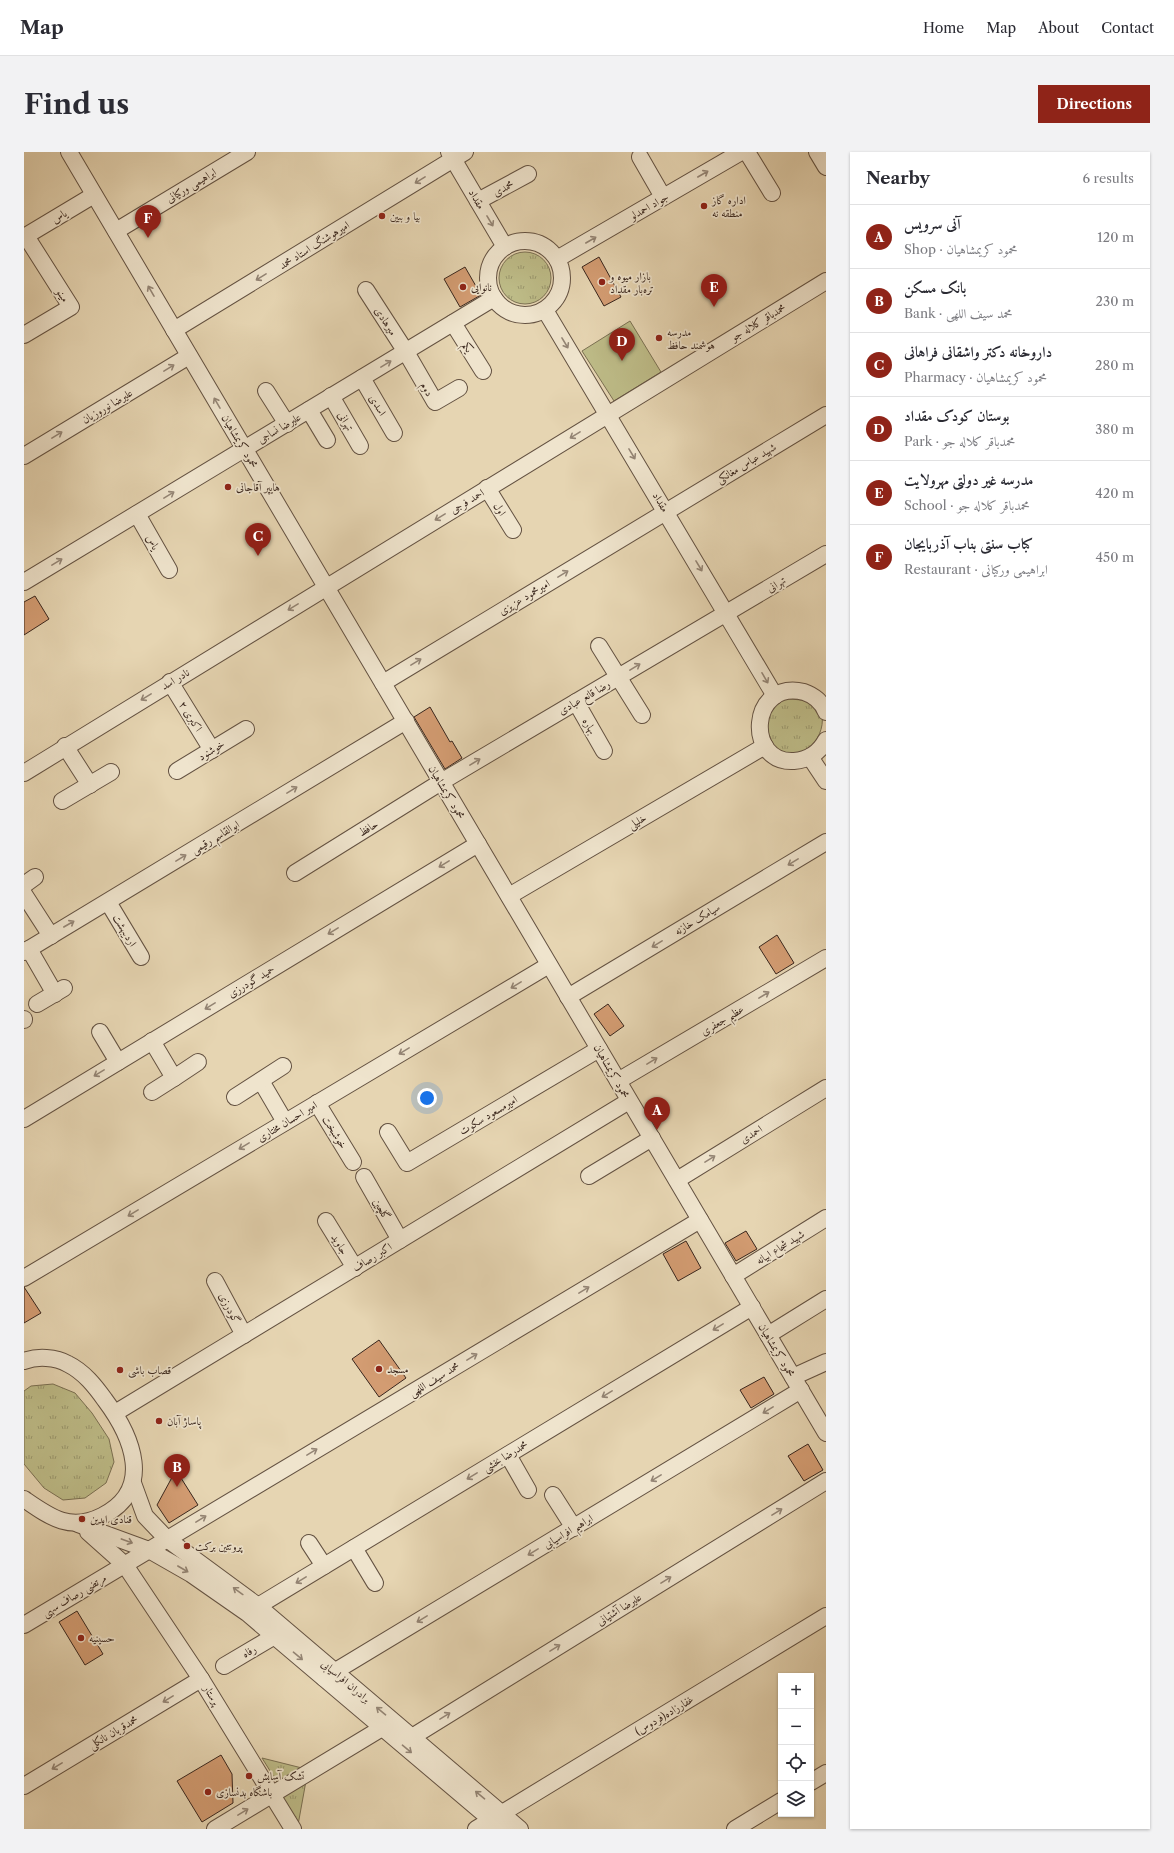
<!DOCTYPE html>
<meta charset="utf-8">
<style>
:root{--surface:#fff;--page:#f2f2f3;--text:#2b2b33;--muted:#7c7c81;--line:#e1e1e2;--accent:#8f2418}
body{margin:0;font-family:"Libre Caslon Text",Amiri,serif;background:var(--page);color:var(--text)}
.controls{position:absolute;right:12px;bottom:12px;display:grid;overflow:hidden;border-radius:0px;box-shadow:0 1px 3px #0004}
.controls button{width:36px;height:36px;display:grid;place-items:center;padding:0;border:0;border-bottom:1px solid var(--line);background:var(--surface);color:var(--text);font:20px sans-serif}
.you{position:absolute;left:403px;top:946px;width:14px;height:14px;margin:-10px;border:3px solid #fff;border-radius:50%;background:#1a73e8;box-shadow:0 0 0 6px #1a73e833}
.badge{display:grid;place-items:center;width:26px;height:26px;border-radius:50%;background:var(--accent);color:#fff;font-size:13px;font-weight:700}
.pin{position:absolute;translate:-50% -33px;filter:drop-shadow(0 1px 2px #0008)}
.pin::after{content:'';position:absolute;top:21px;width:14px;height:12px;background:inherit;clip-path:polygon(0 0,100% 0,50% 100%)}
.list{margin:0;padding:0;list-style:none}
h2{display:flex;justify-content:space-between;align-items:center;height:52px;margin:0;padding:0 16px;font-size:17px}
h2 small{font-size:13px;font-weight:400;color:var(--muted)}
.list li{display:grid;grid-template-columns:26px 1fr auto;gap:12px;align-items:center;box-sizing:border-box;height:64px;padding:0 16px;border-top:1px solid var(--line)}
.list b{display:block;font-size:15px;white-space:nowrap}
.list p{margin:0;font-size:13px;white-space:nowrap;color:var(--muted)}
.list em{font-size:13px;font-style:normal;color:var(--muted)}
.icon{flex:none;width:22px;height:22px;fill:none;stroke:currentColor;stroke-width:2;stroke-linecap:round;stroke-linejoin:round}
.map{position:relative;flex:none;width:802px;height:1677px;overflow:hidden;border-radius:0px}
header{display:flex;align-items:center;gap:24px;box-sizing:border-box;height:56px;padding:0 20px;background:var(--surface);border-bottom:1px solid var(--line)}
header strong{font-size:19px}
nav{display:flex;gap:22px;margin-inline-start:auto;font-size:14px}
.intro{display:flex;align-items:center;justify-content:space-between;box-sizing:border-box;height:96px;padding:0 24px}
h1{margin:0;font-size:28px}
.button{padding:10px 18px;border-radius:0px;background:var(--accent);color:#fff;font-size:14px;font-weight:700}
main{display:flex;gap:24px;padding:0 24px}
aside{flex:1;background:var(--surface);border-radius:0px;box-shadow:0 1px 3px #0004}
.map>svg:first-child{display:block}
.grass{fill:url(#grass-tufts);stroke:#7b7052}
.park{fill:#bdbb87;stroke:#7b7052}
.building{fill:#d39c72;stroke:#39261d}
.lines{fill:none;stroke-linecap:round;stroke-linejoin:round}
.minor-casing{stroke:#645242;stroke-width:18}
.minor{stroke:#efe4cd;stroke-width:16}
.oneway{stroke:#948575}
.poi-dot{fill:#8f2418;stroke:#efe4cd;stroke-width:1.5}
.labels{text-anchor:middle;dominant-baseline:central;stroke-width:3.5;stroke-linejoin:round;paint-order:stroke}
.street-label{font-size:11px;fill:#39261d;stroke:#efe4cd}
.poi-label{font-size:11px;fill:#39261d;stroke:#efe4cd;text-anchor:start}
</style>
<header>
<strong>Map</strong>
<nav><a>Home</a><a>Map</a><a>About</a><a>Contact</a></nav>
</header>
<div class="intro"><h1>Find us</h1><a class="button">Directions</a></div>
<main>
<div class="map">
<svg width="802" height="1677" viewBox="0 0 802 1677">
<defs>
<pattern id="grass-tufts" width="24" height="20" patternUnits="userSpaceOnUse"><rect width="24" height="20" fill="#bdbb87"/><path d="M3 7l-1-3M5 7V3M7 7l1-3M15 17l-1-3M17 17v-4M19 17l1-3" fill="none" stroke="#9b986e"/></pattern>
</defs>
<rect width="100%" height="100%" fill="#e6d5b2"/>
<filter id="stains"><feTurbulence type="fractalNoise" baseFrequency=".005" numOctaves="4"/><feColorMatrix values="0 0 0 0 .2 0 0 0 0 .09 0 0 0 0 .02 0 0 0 .5 -.17"/></filter>
<radialGradient id="worn" r=".72"><stop offset=".6" stop-color="#630" stop-opacity="0"/><stop offset="1" stop-color="#630" stop-opacity=".3"/></radialGradient>
<g class="grass">
<circle cx="501" cy="126" r="26"/>
<path d="M 758,546 L 786,549 C 790,553 795,558 798,563 C 802,589 773,615 752,595 C 749,593 745,590 743,587 C 741,581 741,574 741,568 Z"/>
<polygon points="29,1232 51,1241 68,1261 85,1287 90,1310 82,1331 61,1346 39,1348 20,1336 0,1312 0,1239 7,1234"/>
<polygon points="238,1606 278,1616 253,1630"/>
<polygon points="282,1629 274,1673 257,1645"/>
</g>
<polygon class="park" points="606,169 637,220 590,249 558,199"/>
<g class="building">
<polygon points="575,105 597,145 580,154 558,115"/>
<polygon points="441,115 457,143 436,155 420,127"/>
<polygon points="11,444 25,467 0,483 0,450"/>
<polygon points="406,555 426,590 428,589 438,606 421,617 390,565"/>
<polygon points="753,783 770,811 752,822 735,795"/>
<polygon points="584,852 600,874 586,884 570,862"/>
<polygon points="722,1079 733,1097 712,1109 701,1091"/>
<polygon points="662,1089 677,1116 654,1129 639,1102"/>
<polygon points="0,1135 17,1161 0,1171"/>
<polygon points="355,1188 382,1226 355,1245 328,1207"/>
<polygon points="740,1225 750,1242 727,1256 716,1238"/>
<polygon points="784,1292 799,1318 780,1329 764,1304"/>
<polygon points="152,1318 174,1353 145,1371 133,1353"/>
<polygon points="53,1459 79,1502 61,1513 35,1470"/>
<polygon points="197,1603 208,1622 209,1651 178,1670 153,1629"/>
</g>
<g class="lines">
<g class="minor-casing">
<g id="minor">
<polyline points="45,0 802,1281"/>
<polyline points="425,0 481,95"/>
<polyline points="723,0 748,41"/>
<polyline points="793,0 802,15"/>
<polyline points="616,5 639,45"/>
<polyline points="454,49 504,22"/>
<polyline points="92,79 223,0"/>
<polyline points="0,85 70,43"/>
<circle cx="501" cy="126" r="37"/>
<polyline points="533,107 717,0"/>
<polyline points="342,138 382,200 411,250 435,236"/>
<polyline points="521,158 751,544"/>
<polyline points="429,171 459,219"/>
<polyline points="150,178 441,0"/>
<polyline points="0,183 47,155 2,84"/>
<polyline points="338,226 370,281"/>
<polyline points="242,239 263,272"/>
<polyline points="307,244 336,294"/>
<polyline points="285,258 303,288"/>
<polyline points="0,304 165,204"/>
<polyline points="463,336 489,378"/>
<polyline points="113,362 145,418"/>
<polyline points="0,430 470,146"/>
<polyline points="575,494 618,563"/>
<polyline points="146,530 188,598"/>
<polyline points="359,531 802,263"/>
<polyline points="552,550 580,599"/>
<path d="M 802,560 C 798,550 789,543 780,540 C 725,527 721,612 770,609 C 784,608 795,601 802,588"/>
<polyline points="41,594 66,633"/>
<polyline points="786,605 802,629"/>
<polyline points="153,619 222,577"/>
<polyline points="0,621 802,129"/>
<polyline points="38,649 87,620"/>
<polyline points="271,721 417,630 802,402"/>
<polyline points="0,733 11,725"/>
<polyline points="0,742 27,784"/>
<polyline points="485,744 741,594"/>
<polyline points="84,750 117,805"/>
<polyline points="5,797 31,842"/>
<polyline points="0,800 382,569"/>
<polyline points="544,845 802,690"/>
<polyline points="13,852 40,836"/>
<polyline points="0,867 0,868"/>
<polyline points="76,880 94,910"/>
<polyline points="128,889 150,926 174,910"/>
<polyline points="237,929 261,970"/>
<polyline points="594,929 802,806"/>
<polyline points="128,940 150,926"/>
<polyline points="211,945 259,914"/>
<polyline points="293,951 329,1010"/>
<polyline points="0,967 454,692"/>
<polyline points="364,980 383,1011 575,897"/>
<polyline points="565,1024 628,986"/>
<polyline points="340,1025 376,1088"/>
<polyline points="653,1028 802,936"/>
<polyline points="302,1069 331,1116"/>
<polyline points="709,1124 802,1066"/>
<polyline points="0,1126 525,813"/>
<polyline points="191,1129 220,1183"/>
<polyline points="744,1183 802,1147"/>
<path d="M 0,1209 C 13,1204 32,1205 44,1212 C 60,1220 71,1234 81,1248 C 108,1284 131,1338 78,1364 C 46,1380 26,1365 0,1347"/>
<polyline points="769,1225 802,1210"/>
<polyline points="91,1261 605,949"/>
<polyline points="484,1303 504,1338"/>
<polyline points="109,1331 121,1364 143,1387 234,1454 496,1677"/>
<polyline points="529,1343 550,1376"/>
<polyline points="54,1372 125,1398 167,1422 223,1461 478,1677"/>
<polyline points="64,1380 101,1413 177,1527 269,1677"/>
<polyline points="285,1391 300,1414"/>
<polyline points="330,1396 351,1431"/>
<polyline points="234,1454 728,1155"/>
<polyline points="0,1473 676,1068"/>
<polyline points="200,1514 259,1479"/>
<polyline points="300,1526 777,1238"/>
<polyline points="388,1585 802,1329"/>
<polyline points="787,1630 802,1621"/>
<polyline points="0,1634 177,1527"/>
<polyline points="191,1677 358,1576"/>
<polyline points="452,1677 802,1464"/>
<polyline points="711,1677 757,1649"/>
</g>
</g>
<use href="#minor" class="minor"/>
</g>
<defs><path id="oneway-shaft" d="M-6 0H5M1.5-3L5.5 0L1.5 3" fill="none" stroke-width="1.6" stroke-linecap="round" stroke-linejoin="round"/></defs>
<g class="oneway">
<use href="#oneway-shaft" transform="translate(679 22) rotate(-30)"/>
<use href="#oneway-shaft" transform="translate(396 28) rotate(148)"/>
<use href="#oneway-shaft" transform="translate(466 69) rotate(59)"/>
<use href="#oneway-shaft" transform="translate(567 88) rotate(-30)"/>
<use href="#oneway-shaft" transform="translate(237 125) rotate(148)"/>
<use href="#oneway-shaft" transform="translate(127 139) rotate(-120)"/>
<use href="#oneway-shaft" transform="translate(541 191) rotate(59)"/>
<use href="#oneway-shaft" transform="translate(362 212) rotate(-31)"/>
<use href="#oneway-shaft" transform="translate(145 216) rotate(-31)"/>
<use href="#oneway-shaft" transform="translate(193 251) rotate(-120)"/>
<use href="#oneway-shaft" transform="translate(33 283) rotate(-31)"/>
<use href="#oneway-shaft" transform="translate(551 283) rotate(148)"/>
<use href="#oneway-shaft" transform="translate(608 302) rotate(59)"/>
<use href="#oneway-shaft" transform="translate(145 343) rotate(-31)"/>
<use href="#oneway-shaft" transform="translate(416 365) rotate(149)"/>
<use href="#oneway-shaft" transform="translate(33 410) rotate(-31)"/>
<use href="#oneway-shaft" transform="translate(675 414) rotate(59)"/>
<use href="#oneway-shaft" transform="translate(539 422) rotate(-31)"/>
<use href="#oneway-shaft" transform="translate(269 455) rotate(149)"/>
<use href="#oneway-shaft" transform="translate(392 510) rotate(-31)"/>
<use href="#oneway-shaft" transform="translate(611 515) rotate(-31)"/>
<use href="#oneway-shaft" transform="translate(741 526) rotate(60)"/>
<use href="#oneway-shaft" transform="translate(122 545) rotate(149)"/>
<use href="#oneway-shaft" transform="translate(451 610) rotate(-31)"/>
<use href="#oneway-shaft" transform="translate(268 638) rotate(-31)"/>
<use href="#oneway-shaft" transform="translate(157 706) rotate(-31)"/>
<use href="#oneway-shaft" transform="translate(769 710) rotate(149)"/>
<use href="#oneway-shaft" transform="translate(420 712) rotate(149)"/>
<use href="#oneway-shaft" transform="translate(45 772) rotate(-30)"/>
<use href="#oneway-shaft" transform="translate(309 779) rotate(149)"/>
<use href="#oneway-shaft" transform="translate(633 792) rotate(149)"/>
<use href="#oneway-shaft" transform="translate(492 833) rotate(149)"/>
<use href="#oneway-shaft" transform="translate(740 843) rotate(-31)"/>
<use href="#oneway-shaft" transform="translate(186 854) rotate(149)"/>
<use href="#oneway-shaft" transform="translate(380 899) rotate(149)"/>
<use href="#oneway-shaft" transform="translate(628 909) rotate(-31)"/>
<use href="#oneway-shaft" transform="translate(75 921) rotate(149)"/>
<use href="#oneway-shaft" transform="translate(220 994) rotate(149)"/>
<use href="#oneway-shaft" transform="translate(686 1007) rotate(-32)"/>
<use href="#oneway-shaft" transform="translate(109 1061) rotate(149)"/>
<use href="#oneway-shaft" transform="translate(560 1138) rotate(-31)"/>
<use href="#oneway-shaft" transform="translate(694 1175) rotate(149)"/>
<use href="#oneway-shaft" transform="translate(448 1205) rotate(-31)"/>
<use href="#oneway-shaft" transform="translate(583 1242) rotate(149)"/>
<use href="#oneway-shaft" transform="translate(744 1258) rotate(149)"/>
<use href="#oneway-shaft" transform="translate(288 1300) rotate(-31)"/>
<use href="#oneway-shaft" transform="translate(448 1324) rotate(149)"/>
<use href="#oneway-shaft" transform="translate(632 1326) rotate(149)"/>
<use href="#oneway-shaft" transform="translate(753 1360) rotate(-32)"/>
<use href="#oneway-shaft" transform="translate(177 1367) rotate(-31)"/>
<use href="#oneway-shaft" transform="translate(103 1389) rotate(20)"/>
<use href="#oneway-shaft" transform="translate(509 1400) rotate(149)"/>
<use href="#oneway-shaft" transform="translate(159 1417) rotate(30)"/>
<use href="#oneway-shaft" transform="translate(277 1428) rotate(149)"/>
<use href="#oneway-shaft" transform="translate(642 1428) rotate(-32)"/>
<use href="#oneway-shaft" transform="translate(214 1439) rotate(-144)"/>
<use href="#oneway-shaft" transform="translate(398 1467) rotate(149)"/>
<use href="#oneway-shaft" transform="translate(531 1496) rotate(-32)"/>
<use href="#oneway-shaft" transform="translate(274 1504) rotate(40)"/>
<use href="#oneway-shaft" transform="translate(144 1547) rotate(149)"/>
<use href="#oneway-shaft" transform="translate(357 1559) rotate(-140)"/>
<use href="#oneway-shaft" transform="translate(421 1564) rotate(-32)"/>
<use href="#oneway-shaft" transform="translate(383 1597) rotate(40)"/>
<use href="#oneway-shaft" transform="translate(33 1614) rotate(149)"/>
<use href="#oneway-shaft" transform="translate(456 1643) rotate(-140)"/>
<use href="#oneway-shaft" transform="translate(219 1660) rotate(-31)"/>
</g>
<g class="poi-dot">
<circle cx="680" cy="54" r="4"/>
<circle cx="358" cy="64" r="4"/>
<circle cx="578" cy="130" r="4"/>
<circle cx="439" cy="135" r="4"/>
<circle cx="635" cy="186" r="4"/>
<circle cx="204" cy="335" r="4"/>
<circle cx="355" cy="1217" r="4"/>
<circle cx="96" cy="1218" r="4"/>
<circle cx="135" cy="1269" r="4"/>
<circle cx="58" cy="1367" r="4"/>
<circle cx="163" cy="1394" r="4"/>
<circle cx="57" cy="1486" r="4"/>
<circle cx="225" cy="1624" r="4"/>
<circle cx="184" cy="1640" r="4"/>
</g>
<g class="labels">
<g class="street-label">
<text transform="translate(167 33) rotate(-31)">ابراهیمی ورکیانی</text>
<text transform="translate(479 36) rotate(-29)">محمدی</text>
<text transform="translate(453 47) rotate(59)">مقداد</text>
<text transform="translate(625 54) rotate(-30)">جواد احمدلو</text>
<text transform="translate(35 64) rotate(-31)">یاس</text>
<text transform="translate(290 93) rotate(-32)">امیرهوشنگ استاد محمد</text>
<text transform="translate(39 143) rotate(58)">مینو</text>
<text transform="translate(362 169) rotate(57)">میرهادی</text>
<text transform="translate(734 170) rotate(-31)">محمدباقر کلاله جو</text>
<text transform="translate(444 195) rotate(59)">یکم</text>
<text transform="translate(403 237) rotate(60)">دوم</text>
<text transform="translate(354 253) rotate(59)">اسدی</text>
<text transform="translate(83 254) rotate(-31)">علیرضا نوروزیان</text>
<text transform="translate(322 269) rotate(60)">تهرانی</text>
<text transform="translate(255 276) rotate(-31)">علیرضا نساجی</text>
<text transform="translate(216 289) rotate(59)">محمود کریمشاهیان</text>
<text transform="translate(722 311) rotate(-31)">شهید عباس مغانکی</text>
<text transform="translate(443 349) rotate(-31)">احمد فرجی</text>
<text transform="translate(637 350) rotate(59)">مقداد</text>
<text transform="translate(476 357) rotate(58)">اول</text>
<text transform="translate(129 390) rotate(60)">یاس</text>
<text transform="translate(752 432) rotate(-31)">تهرانی</text>
<text transform="translate(500 445) rotate(-31)">امیرمحمود عزیزی</text>
<text transform="translate(151 527) rotate(-31)">نادر اسد</text>
<text transform="translate(560 545) rotate(-30)">رضا قانع عبادی</text>
<text transform="translate(167 564) rotate(58)">اکبری ۲</text>
<text transform="translate(566 574) rotate(60)">بهاره</text>
<text transform="translate(187 598) rotate(-32)">خوشنود</text>
<text transform="translate(423 640) rotate(59)">محمود کریمشاهیان</text>
<text transform="translate(613 669) rotate(-30)">خلیلی</text>
<text transform="translate(344 676) rotate(-32)">حافظ</text>
<text transform="translate(191 685) rotate(-31)">ابوالقاسم رقیمی</text>
<text transform="translate(673 767) rotate(-31)">سیامک خازنه</text>
<text transform="translate(101 778) rotate(59)">اردیبهشت</text>
<text transform="translate(227 829) rotate(-31)">حمید گودرزی</text>
<text transform="translate(698 868) rotate(-31)">عظیم جعفری</text>
<text transform="translate(588 919) rotate(60)">محمود کریمشاهیان</text>
<text transform="translate(464 963) rotate(-31)">امیرمسعود سکوت</text>
<text transform="translate(263 969) rotate(-31)">امیر احسان مختاری</text>
<text transform="translate(311 980) rotate(58)">خوشبخت</text>
<text transform="translate(727 982) rotate(-32)">احمدی</text>
<text transform="translate(358 1057) rotate(60)">گلچین</text>
<text transform="translate(316 1092) rotate(58)">جاوید</text>
<text transform="translate(756 1095) rotate(-32)">شهید شجاع ابیانه</text>
<text transform="translate(348 1105) rotate(-32)">اکبر رصاف</text>
<text transform="translate(206 1156) rotate(62)">گودرزی</text>
<text transform="translate(753 1198) rotate(59)">محمود کریمشاهیان</text>
<text transform="translate(410 1227) rotate(-31)">محمد سیف اللهی</text>
<text transform="translate(481 1304) rotate(-31)">محمدرضا بخشی</text>
<text transform="translate(544 1379) rotate(-31)">ابراهیم افراسیابی</text>
<text transform="translate(50 1443) rotate(-31)">مرتضی رصاف سهی</text>
<text transform="translate(595 1457) rotate(-32)">علیرضا آشتیانی</text>
<text transform="translate(225 1499) rotate(-29)">رفاه</text>
<text transform="translate(322 1529) rotate(40)">برادران افراسیابی</text>
<text transform="translate(188 1543) rotate(59)">پرستار</text>
<text transform="translate(640 1563) rotate(-31)">غفارزاده(فردوس)</text>
<text transform="translate(89 1580) rotate(-31)">محمدقربان نانکلی</text>
</g>
<g class="poi-label">
<text x="688" y="48">اداره گاز<tspan x="688" dy="13">منطقه نه</tspan></text>
<text x="366" y="64">بیا و ببین</text>
<text x="586" y="124">بازار میوه و<tspan x="586" dy="13">تره‌بار مقداد</tspan></text>
<text x="447" y="135">نانوایی</text>
<text x="643" y="180">مدرسه<tspan x="643" dy="13">هوشمند حافظ</tspan></text>
<text x="212" y="335">هایپر آقاجانی</text>
<text x="363" y="1217">مسجد</text>
<text x="104" y="1218">قصاب باشی</text>
<text x="143" y="1269">پاساژ آبان</text>
<text x="66" y="1367">قنادی ایدین</text>
<text x="171" y="1394">پروتئین برکت</text>
<text x="65" y="1486">حسینیه</text>
<text x="233" y="1624">تشک آسایش</text>
<text x="192" y="1640">باشگاه بدنسازی</text>
</g>
</g>
<rect width="100%" height="100%" filter="url(#stains)"/>
<rect width="100%" height="100%" fill="url(#worn)"/>
</svg>
<div class="controls">
<button>+</button>
<button>−</button>
<button><svg class="icon" aria-label="locate" viewBox="0 0 24 24"><circle cx="12" cy="12" r="6"/><path d="M12 2v4M12 18v4M2 12h4M18 12h4"/></svg></button>
<button><svg class="icon" aria-label="layers" viewBox="0 0 24 24"><path d="M12 4l9 5-9 5-9-5zM3 14l9 5 9-5"/></svg></button>
</div>
<div class="you"></div>
<div class="pin badge" style="left:633px;top:978px">A</div>
<div class="pin badge" style="left:153px;top:1335px">B</div>
<div class="pin badge" style="left:234px;top:404px">C</div>
<div class="pin badge" style="left:598px;top:209px">D</div>
<div class="pin badge" style="left:690px;top:155px">E</div>
<div class="pin badge" style="left:124px;top:86px">F</div>
</div>
<aside>
<h2>Nearby<small>6 results</small></h2>
<ul class="list">
<li><span class="badge">A</span><div><b>آنی سرویس</b><p>Shop · محمود کریمشاهیان</p></div><em>120 m</em></li>
<li><span class="badge">B</span><div><b>بانک مسکن</b><p>Bank · محمد سیف اللهی</p></div><em>230 m</em></li>
<li><span class="badge">C</span><div><b>داروخانه دکتر واشقانی فراهانی</b><p>Pharmacy · محمود کریمشاهیان</p></div><em>280 m</em></li>
<li><span class="badge">D</span><div><b>بوستان کودک مقداد</b><p>Park · محمدباقر کلاله جو</p></div><em>380 m</em></li>
<li><span class="badge">E</span><div><b>مدرسه غیر دولتی مهرولایت</b><p>School · محمدباقر کلاله جو</p></div><em>420 m</em></li>
<li><span class="badge">F</span><div><b>کباب سنتی بناب آذربایجان</b><p>Restaurant · ابراهیمی ورکیانی</p></div><em>450 m</em></li>
</ul>
</aside>
</main>
